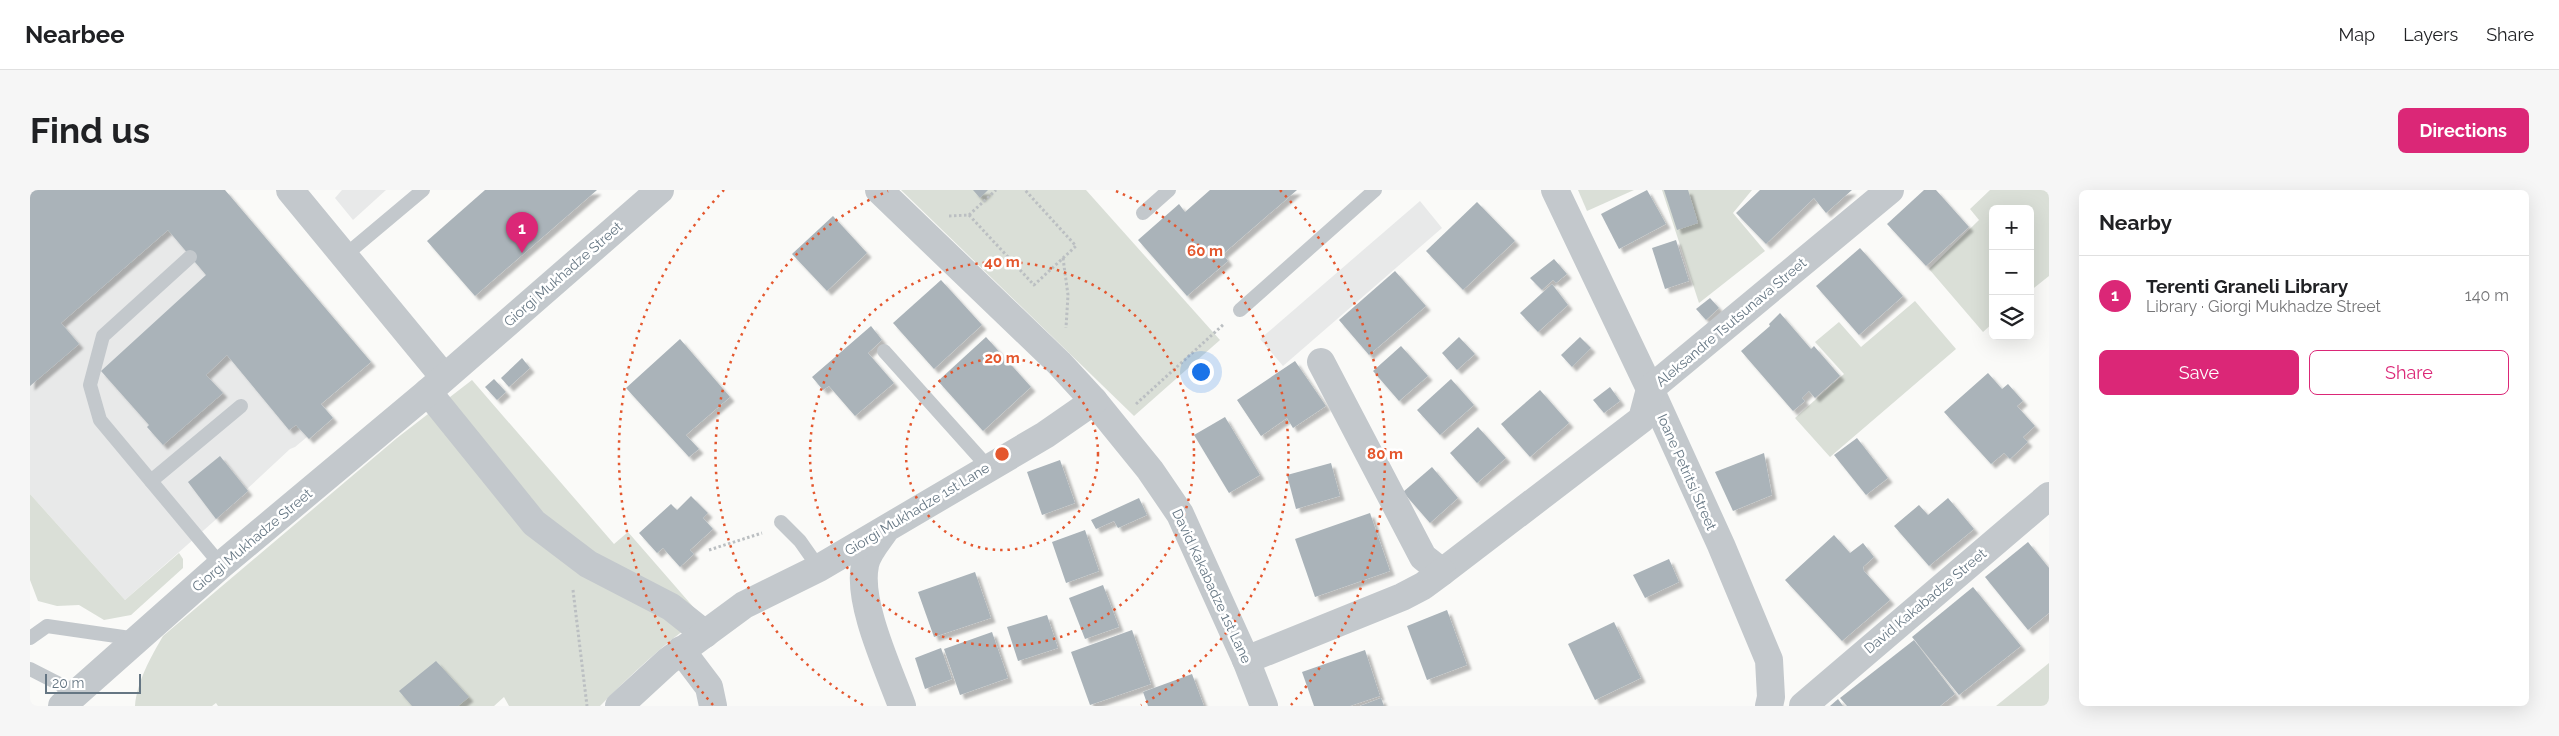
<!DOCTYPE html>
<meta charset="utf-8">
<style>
:root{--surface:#fff;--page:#f6f6f6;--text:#202124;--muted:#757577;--line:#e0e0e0;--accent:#db2777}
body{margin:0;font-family:Raleway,sans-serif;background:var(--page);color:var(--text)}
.controls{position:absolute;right:15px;top:15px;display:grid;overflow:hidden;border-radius:8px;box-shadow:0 5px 20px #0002}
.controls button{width:45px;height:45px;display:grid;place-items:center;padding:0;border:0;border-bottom:1px solid var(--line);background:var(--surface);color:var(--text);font:25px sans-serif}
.scale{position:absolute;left:15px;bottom:12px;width:96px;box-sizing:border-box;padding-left:5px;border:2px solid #657683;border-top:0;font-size:14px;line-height:18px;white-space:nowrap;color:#657683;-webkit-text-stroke:4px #fff;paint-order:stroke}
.you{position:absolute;left:1170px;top:181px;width:18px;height:18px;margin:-12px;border:4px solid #fff;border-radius:50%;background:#1a73e8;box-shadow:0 0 0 8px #1a73e833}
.badge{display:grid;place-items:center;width:32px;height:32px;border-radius:50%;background:var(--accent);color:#fff;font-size:16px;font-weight:700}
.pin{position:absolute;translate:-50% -41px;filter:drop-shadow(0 1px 2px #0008)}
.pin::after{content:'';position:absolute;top:26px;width:18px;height:15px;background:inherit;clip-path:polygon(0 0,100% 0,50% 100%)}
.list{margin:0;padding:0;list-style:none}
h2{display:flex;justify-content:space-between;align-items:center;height:65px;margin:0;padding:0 20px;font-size:21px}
h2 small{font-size:16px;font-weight:400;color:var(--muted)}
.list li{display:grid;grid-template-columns:32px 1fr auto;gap:15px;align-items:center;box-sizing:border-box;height:80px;padding:0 20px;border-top:1px solid var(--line)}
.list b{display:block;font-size:19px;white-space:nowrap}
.list p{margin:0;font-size:16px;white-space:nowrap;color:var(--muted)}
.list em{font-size:16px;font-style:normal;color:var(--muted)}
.actions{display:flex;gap:10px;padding:15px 20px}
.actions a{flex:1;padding:11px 0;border:1px solid var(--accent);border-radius:8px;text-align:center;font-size:18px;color:var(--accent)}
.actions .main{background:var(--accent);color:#fff}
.icon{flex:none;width:28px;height:28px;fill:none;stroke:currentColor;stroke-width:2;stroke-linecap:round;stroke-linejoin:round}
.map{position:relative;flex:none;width:2019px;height:516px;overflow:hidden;border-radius:8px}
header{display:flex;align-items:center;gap:30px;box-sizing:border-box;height:70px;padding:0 25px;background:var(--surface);border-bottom:1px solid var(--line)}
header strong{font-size:24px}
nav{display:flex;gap:28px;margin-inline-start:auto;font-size:18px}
.intro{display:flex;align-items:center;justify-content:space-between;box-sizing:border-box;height:120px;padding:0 30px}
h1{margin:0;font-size:35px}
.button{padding:12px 22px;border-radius:8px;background:var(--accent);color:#fff;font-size:18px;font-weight:700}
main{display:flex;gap:30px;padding:0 30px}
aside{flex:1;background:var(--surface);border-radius:8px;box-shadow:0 5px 20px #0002}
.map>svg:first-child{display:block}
.built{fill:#e8e9e9}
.green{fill:#dadfd7}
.building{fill:#aab3b9;filter:url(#shadow)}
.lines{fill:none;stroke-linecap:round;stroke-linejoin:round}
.path{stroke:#bbbfc2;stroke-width:3;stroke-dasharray:2.5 2.5;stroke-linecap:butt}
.lane{stroke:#c3c8cc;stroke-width:14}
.street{stroke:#c3c8cc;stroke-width:28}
.ring{fill:none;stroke:#e4572e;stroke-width:2.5;stroke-dasharray:2.5 5}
.labels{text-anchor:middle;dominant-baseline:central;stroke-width:5;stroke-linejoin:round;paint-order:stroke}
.street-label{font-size:14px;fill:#657683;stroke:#fff}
.centre{fill:#e4572e;stroke:#fff;stroke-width:2.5}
.ring-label{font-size:15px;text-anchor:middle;font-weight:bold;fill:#e4572e;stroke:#fff;stroke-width:5;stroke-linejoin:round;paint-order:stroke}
</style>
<header>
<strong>Nearbee</strong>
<nav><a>Map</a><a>Layers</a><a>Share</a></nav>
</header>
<div class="intro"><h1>Find us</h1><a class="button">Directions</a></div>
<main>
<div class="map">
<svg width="2019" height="516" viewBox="0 0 2019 516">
<defs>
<filter id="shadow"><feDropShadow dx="4.5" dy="4.5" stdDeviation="1" flood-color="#0004"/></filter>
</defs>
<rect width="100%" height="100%" fill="#fafaf8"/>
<g class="built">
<polygon points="0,0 194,0 291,214 279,249 277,247 265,257 260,259 217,299 218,301 95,410 0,304"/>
<polygon points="312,0 356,0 323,30 305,8"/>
<polygon points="1390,11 1412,38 1253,176 1230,149"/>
</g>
<g class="green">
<polygon points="871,0 1056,0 1190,150 1104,226"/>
<polygon points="1548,0 1604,0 1557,21"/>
<polygon points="1632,0 1722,0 1703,23 1735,61 1669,113"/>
<polygon points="1960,0 2019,0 2019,86 2000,101 2000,19 1963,19 1963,133 1953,142 1899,79 1949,30 1940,19"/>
<polygon points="1885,111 1926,159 1800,267 1765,228 1814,184 1785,152 1809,132 1831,157"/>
<path d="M 442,190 L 584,354 L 598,342 L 672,427 C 634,453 603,483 570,516 L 479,516 L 474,507 L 464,516 L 188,516 L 186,513 L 182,516 L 105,516 C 107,491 121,467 133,446 L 367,248 Z"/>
<polygon points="0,304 95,410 149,363 153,369 153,378 101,425 74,430 49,415 27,416 8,411 0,390"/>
<polygon points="2019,473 2019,516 1966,516"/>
</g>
<g class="building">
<polygon points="0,0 195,0 341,172 291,214 303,228 279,249 266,235 259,240 197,165 176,185 193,203 133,255 117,237 119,235 71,181 176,85 138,40 31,133 49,154 0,196"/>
<polygon points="455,0 567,0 445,106 397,51"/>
<polygon points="943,0 958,0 950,8"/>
<polygon points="1180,0 1267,0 1193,64 1198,71 1157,106 1108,50 1149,14 1155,22"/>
<polygon points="1617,0 1636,34 1589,59 1571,24"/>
<polygon points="1634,0 1658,0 1668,33 1647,40"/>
<polygon points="1730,0 1822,0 1796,23 1784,8 1736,54 1706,23"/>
<polygon points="1894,0 1906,0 1939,37 1896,76 1857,34"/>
<polygon points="1447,12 1485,51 1433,100 1396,61"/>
<polygon points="803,26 837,63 797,101 762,64"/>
<polygon points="1646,50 1659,91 1635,99 1622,58"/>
<polygon points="1830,58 1873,106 1829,145 1786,96"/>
<polygon points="1524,69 1537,84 1526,93 1523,90 1512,100 1500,88"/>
<polygon points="1365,81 1396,116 1339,165 1309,130"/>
<polygon points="911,90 952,135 904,179 863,133"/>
<polygon points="1522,94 1538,115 1508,142 1490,123"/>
<polygon points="1680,108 1689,118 1676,130 1666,119"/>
<polygon points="1750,123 1781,159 1784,156 1810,186 1785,208 1779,201 1772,208 1775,211 1763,221 1711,161 1740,136 1739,134"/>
<polygon points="841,136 852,150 838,163 864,193 825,226 799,196 793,200 782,187"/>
<polygon points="956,147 1001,197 953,241 908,191"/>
<polygon points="1429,147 1445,164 1427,180 1412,163"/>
<polygon points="1550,147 1561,158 1542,177 1531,165"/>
<polygon points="650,149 700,207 656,245 669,259 659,267 596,198"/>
<polygon points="1371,156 1398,186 1369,211 1343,181"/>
<polygon points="492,168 500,178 479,197 471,188"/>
<polygon points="1265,171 1296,216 1263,238 1257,228 1231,246 1207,210"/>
<polygon points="1958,183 1972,199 1978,194 1993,211 1987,216 2005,236 1993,247 1998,252 1980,269 1974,263 1961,274 1914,222"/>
<polygon points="464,189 476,202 467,210 455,197"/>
<polygon points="1421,189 1444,215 1410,245 1387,220"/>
<polygon points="1580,197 1590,211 1574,223 1563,210"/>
<polygon points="1510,200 1539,233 1500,267 1471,234"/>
<polygon points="1195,227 1230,285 1199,303 1164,245"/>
<polygon points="1448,237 1476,268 1447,293 1420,263"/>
<polygon points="1827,248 1858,288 1836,305 1804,265"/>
<polygon points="1734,263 1742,305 1703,321 1685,282"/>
<polygon points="190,266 218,301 186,329 158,292"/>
<polygon points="1030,270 1045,313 1012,325 997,282"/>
<polygon points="1301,273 1310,306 1266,319 1257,285"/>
<polygon points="1402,277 1428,308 1400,333 1373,302"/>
<polygon points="661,306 678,323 673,328 683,339 660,360 664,364 650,377 633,358 627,363 609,343 641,314 647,320"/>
<polygon points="1109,308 1117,325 1088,338 1084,331 1066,339 1061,330"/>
<polygon points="1918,308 1944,339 1899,376 1864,336 1889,315 1898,325"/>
<polygon points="1340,323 1360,381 1285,407 1265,349"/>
<polygon points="1055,340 1069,381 1036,393 1022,352"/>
<polygon points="1804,345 1820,363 1833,353 1844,367 1833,377 1834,381 1860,410 1812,451 1755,390"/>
<polygon points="1998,352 2019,378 2019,423 1998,440 1955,387"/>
<polygon points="1639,369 1649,392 1615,408 1603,385"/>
<polygon points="945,382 961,428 904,447 888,402"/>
<polygon points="1073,395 1089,437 1055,449 1039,408"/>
<polygon points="1943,397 1991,456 1929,505 1882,447"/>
<polygon points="1417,420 1437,475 1397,490 1377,436"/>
<polygon points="1017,425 1028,458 988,471 977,437"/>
<polygon points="1584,432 1611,488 1565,510 1538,454"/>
<polygon points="1102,440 1121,494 1060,515 1041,462"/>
<polygon points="962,442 978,488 930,505 914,459"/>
<polygon points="1884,450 1925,504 1910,516 1817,516 1810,508"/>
<polygon points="911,458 922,489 895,499 885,468"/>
<polygon points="1335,460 1350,506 1320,516 1284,516 1272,482"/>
<polygon points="406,471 439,507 428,516 382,516 369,501"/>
<polygon points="1162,484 1174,516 1118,516 1113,502"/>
<polygon points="1351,508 1354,516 1330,516"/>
<polygon points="1808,509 1813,516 1800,516"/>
</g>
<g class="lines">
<g class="path">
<polyline points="939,25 1004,95 1046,56 995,0"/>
<polyline points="919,26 939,25 966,0"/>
<polyline points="1033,68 1038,105 1036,138"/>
<polyline points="1106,214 1194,134"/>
<polyline points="679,360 732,343"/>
<polyline points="543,400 557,516"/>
</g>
<g class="lane">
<polyline points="1113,23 1139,0"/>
<polyline points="160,67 73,146 60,195 70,230 191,375"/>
<polyline points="313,67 393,0"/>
<polyline points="1210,120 1345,0"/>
<polyline points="854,161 958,277"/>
<polyline points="121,291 211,216"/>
<polyline points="751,332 770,351 789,378"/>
<polyline points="0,448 17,436 107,449"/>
<polyline points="0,479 47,503"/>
</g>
<g class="street">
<polyline points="260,0 414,187"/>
<polyline points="1525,0 1620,199 1691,355 1739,470 1741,507 1739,516"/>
<polyline points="1291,172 1393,367 1412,382 1612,229 1620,199 1860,0"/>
<polyline points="398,202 504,333 558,374 641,417 675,444"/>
<polyline points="1064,211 1120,280 1150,324 1216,470 1234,516"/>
<path d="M 854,342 C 847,352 837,363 835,375 C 827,413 859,480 872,516"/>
<polyline points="651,460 679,497 683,516"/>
<polyline points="1216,470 1372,407 1393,396 1412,382"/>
<polyline points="32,516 191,375 398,202 630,0"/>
<polyline points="589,516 638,471 714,415 789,378 1015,245 1064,211 1029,173 849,0"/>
<polyline points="1773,516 2019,306"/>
</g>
</g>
<g class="ring">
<circle cx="972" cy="264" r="96"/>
<circle cx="972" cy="264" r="192"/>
<path d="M833 515A287 287 0 0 1 858 1M1086 1A287 287 0 0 1 1111 515"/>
<path d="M683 515A383 383 0 0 1 694 0M1250 0A383 383 0 0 1 1261 515"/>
</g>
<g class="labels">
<g class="street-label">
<text transform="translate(533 84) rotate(-41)">Giorgi Mukhadze Street</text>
<text transform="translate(1701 132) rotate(-40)">Aleksandre Tsutsunava Street</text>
<text transform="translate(1657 282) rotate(66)">Ioane Petritsi Street</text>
<text transform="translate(887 319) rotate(-31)">Giorgi Mukhadze 1st Lane</text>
<text transform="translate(222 350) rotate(-40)">Giorgi Mukhadze Street</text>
<text transform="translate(1182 396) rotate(65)">David Kakabadze 1st Lane</text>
<text transform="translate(1895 411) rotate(-40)">David Kakabadze Street</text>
</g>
</g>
<circle cx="972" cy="264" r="8" class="centre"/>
<g class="ring-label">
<text x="1175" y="66">60 m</text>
<text x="972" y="77">40 m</text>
<text x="972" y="173">20 m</text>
<text x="1355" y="269">80 m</text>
</g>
</svg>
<div class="controls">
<button>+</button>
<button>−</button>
<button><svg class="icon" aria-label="layers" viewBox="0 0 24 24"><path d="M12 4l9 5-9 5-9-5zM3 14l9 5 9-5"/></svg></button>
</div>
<div class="scale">20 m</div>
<div class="you"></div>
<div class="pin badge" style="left:492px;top:63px">1</div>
</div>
<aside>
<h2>Nearby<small></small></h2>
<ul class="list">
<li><span class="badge">1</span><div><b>Terenti Graneli Library</b><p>Library · Giorgi Mukhadze Street</p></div><em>140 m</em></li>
</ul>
<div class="actions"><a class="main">Save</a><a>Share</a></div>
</aside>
</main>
